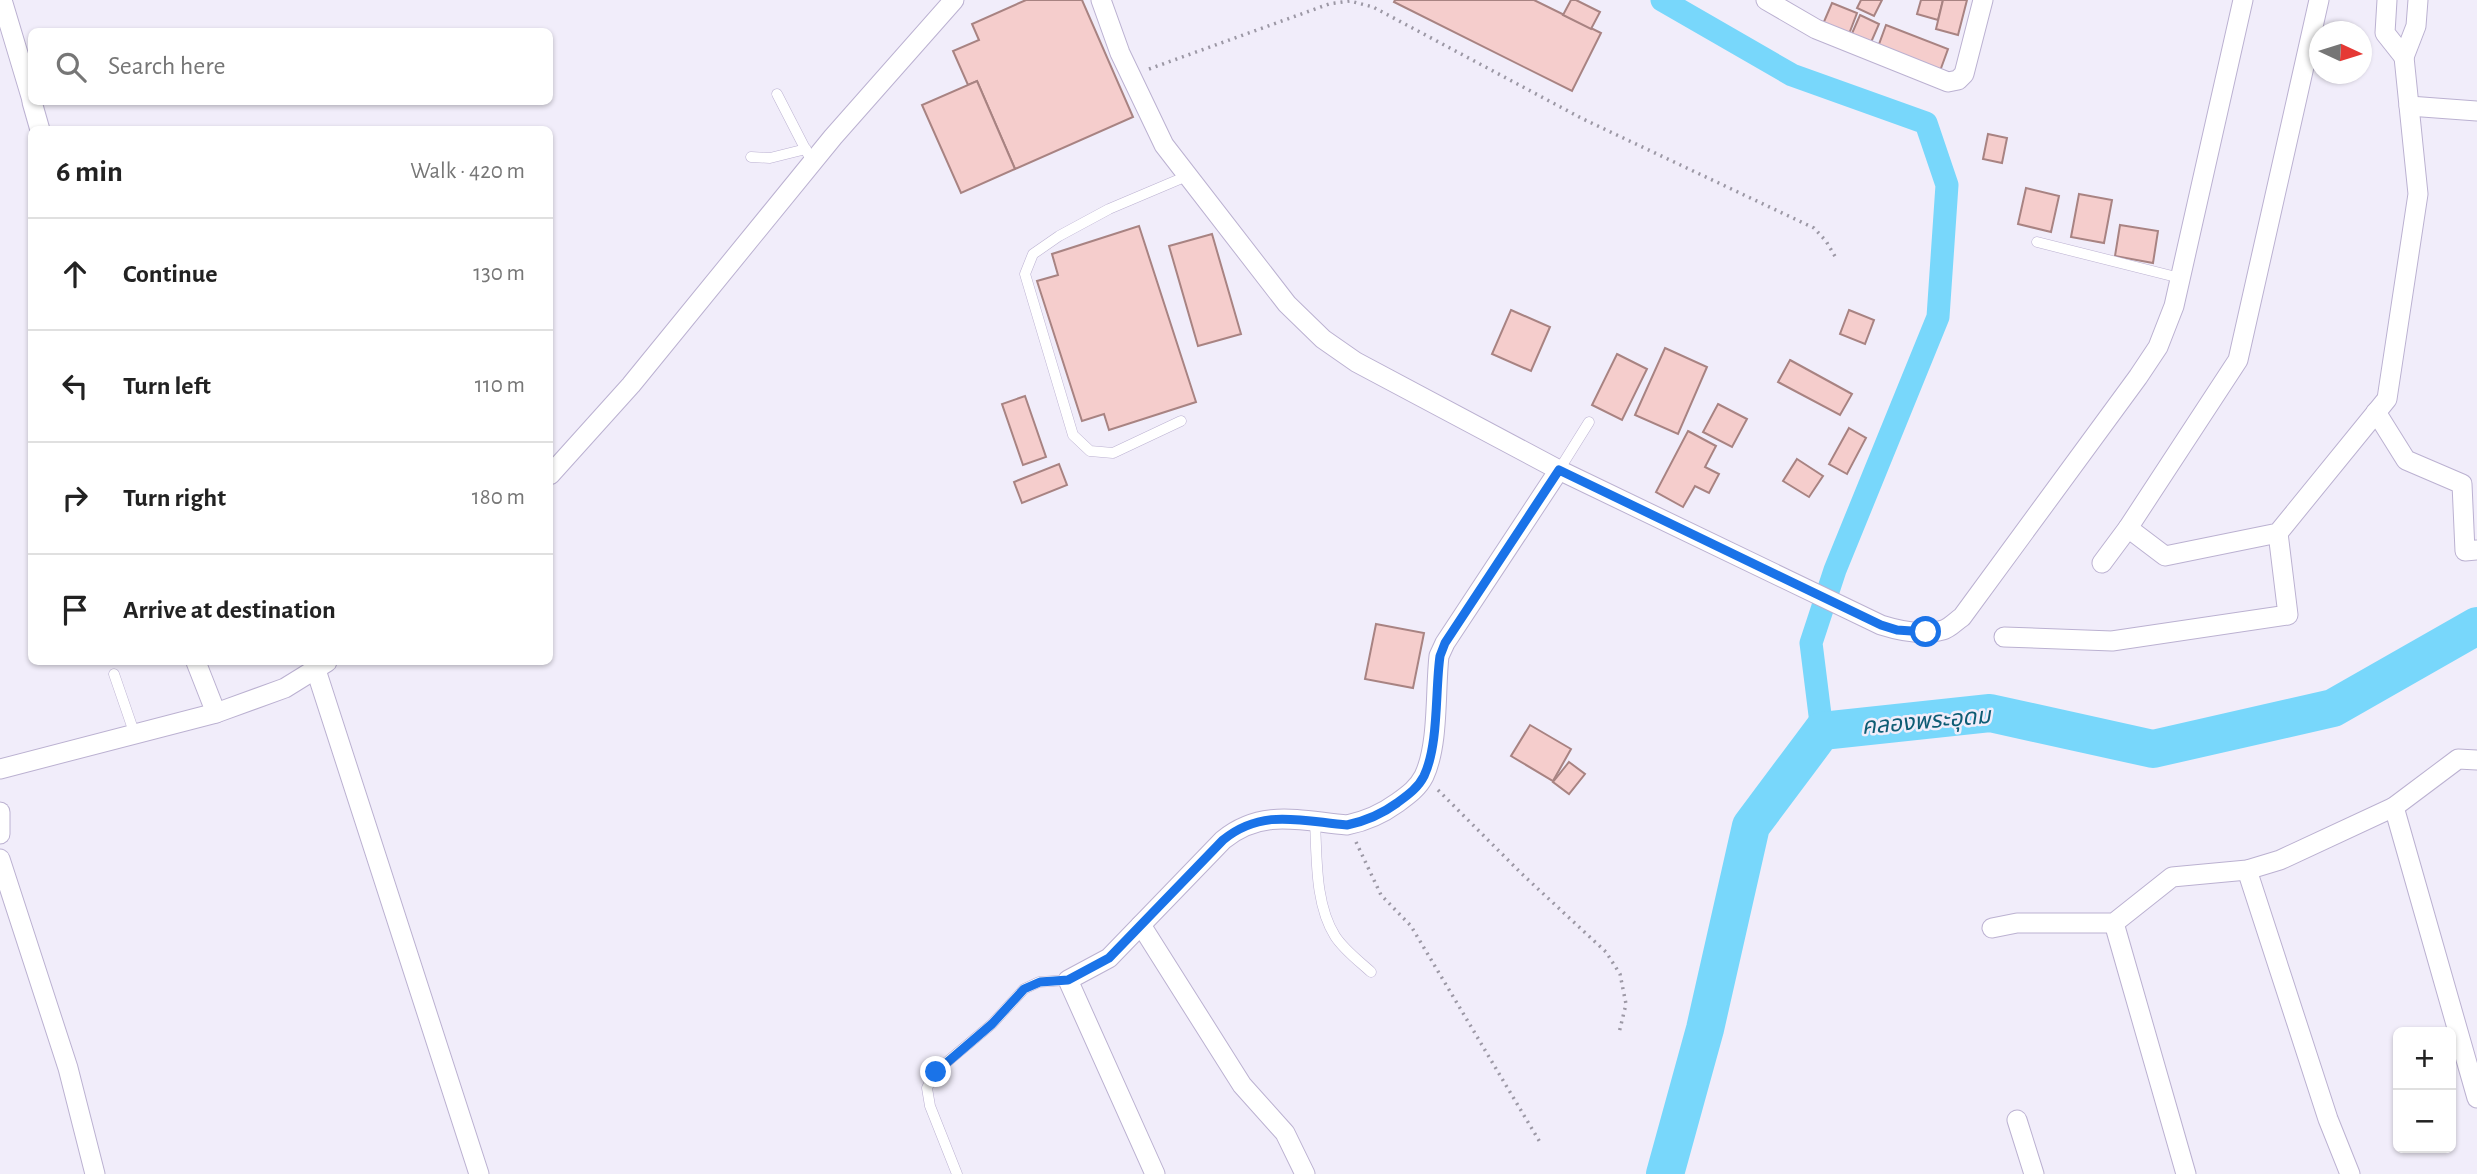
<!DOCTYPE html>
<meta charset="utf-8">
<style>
:root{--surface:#fff;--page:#f2f2f2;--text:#222;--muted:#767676;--line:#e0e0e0}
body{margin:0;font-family:"Alegreya Sans","Noto Sans Thai",sans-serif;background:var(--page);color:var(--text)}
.controls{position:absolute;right:21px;bottom:21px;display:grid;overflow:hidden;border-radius:10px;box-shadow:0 2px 5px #0004}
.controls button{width:63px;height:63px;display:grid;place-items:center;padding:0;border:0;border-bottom:2px solid var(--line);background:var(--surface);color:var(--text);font:35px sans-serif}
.compass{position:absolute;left:2309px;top:21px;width:63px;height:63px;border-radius:50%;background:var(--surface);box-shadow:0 2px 5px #0004;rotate:94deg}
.stop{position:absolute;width:21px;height:21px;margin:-16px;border:5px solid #1a73e8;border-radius:50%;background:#fff}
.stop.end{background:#1a73e8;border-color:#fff;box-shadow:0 2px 7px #0008}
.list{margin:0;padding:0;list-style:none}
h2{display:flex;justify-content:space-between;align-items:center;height:91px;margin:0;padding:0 28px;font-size:30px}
h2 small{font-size:23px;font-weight:400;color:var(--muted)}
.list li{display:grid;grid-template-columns:46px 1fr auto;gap:21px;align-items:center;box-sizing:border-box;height:112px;padding:0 28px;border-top:2px solid var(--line)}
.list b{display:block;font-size:26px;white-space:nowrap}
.list em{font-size:23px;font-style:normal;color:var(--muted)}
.icon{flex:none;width:38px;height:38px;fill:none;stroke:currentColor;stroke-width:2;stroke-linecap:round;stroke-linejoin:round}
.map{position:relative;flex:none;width:2477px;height:1174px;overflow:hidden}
.search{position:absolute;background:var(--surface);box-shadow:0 2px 5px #0004;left:28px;top:28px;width:525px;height:77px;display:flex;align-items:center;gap:18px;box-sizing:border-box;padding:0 24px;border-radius:10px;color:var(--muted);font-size:26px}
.panel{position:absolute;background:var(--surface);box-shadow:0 2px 5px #0004;left:28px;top:126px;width:525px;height:539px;border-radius:10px}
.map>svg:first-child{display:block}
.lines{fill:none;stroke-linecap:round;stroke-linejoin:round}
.canal{stroke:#78d7fb;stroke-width:23}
.river{stroke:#78d7fb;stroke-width:38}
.building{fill:#f5cdcc;stroke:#a88382;stroke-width:2}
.service-casing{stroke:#bbb1d1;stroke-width:11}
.minor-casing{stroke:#bbb1d1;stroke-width:21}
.path{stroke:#9c98a5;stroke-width:3.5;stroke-dasharray:2 5;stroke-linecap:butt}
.service{stroke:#fff;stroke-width:10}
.minor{stroke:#fff;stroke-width:19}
.route{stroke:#1a73e8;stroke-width:9}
.labels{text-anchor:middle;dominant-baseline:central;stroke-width:5;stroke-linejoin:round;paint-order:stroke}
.water-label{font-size:23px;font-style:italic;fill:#0d5c74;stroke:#f1edfa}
</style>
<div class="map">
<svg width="2477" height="1174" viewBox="0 0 2477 1174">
<rect width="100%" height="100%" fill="#f1edfa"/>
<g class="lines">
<polyline class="canal" points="1662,0 1792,75 1926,123 1947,185 1938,317 1835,570 1811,643 1822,731"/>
<polyline class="river" points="1665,1174 1705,1029 1751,826 1822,731 1990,713 2153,749 2333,708 2477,626"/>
</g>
<g class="building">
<polygon points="1026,0 1082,0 1133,117 1015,169 977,81 968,85 953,51 979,40 972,24"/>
<polygon points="1395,0 1534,0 1601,33 1572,91 1394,2"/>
<polygon points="1571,0 1576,0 1600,12 1591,29 1563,15"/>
<polygon points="1861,0 1882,0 1874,16 1857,8"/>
<polygon points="1921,0 1943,0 1938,20 1917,14"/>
<polygon points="1943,0 1967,0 1958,35 1936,29"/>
<polygon points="1832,3 1857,13 1849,34 1823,24"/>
<polygon points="1860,15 1879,24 1869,47 1850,38"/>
<polygon points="1886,25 1948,49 1940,71 1878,47"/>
<polygon points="977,81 1015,169 961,193 922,105"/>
<polygon points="1988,134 2007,138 2002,163 1983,159"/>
<polygon points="2026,188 2059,196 2051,232 2018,224"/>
<polygon points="2079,194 2112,200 2104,243 2071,237"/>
<polygon points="2120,225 2158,231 2153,263 2115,256"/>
<polygon points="1139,226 1196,402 1109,430 1104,414 1082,421 1037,281 1058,275 1052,254"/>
<polygon points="1212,234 1241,334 1198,346 1169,246"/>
<polygon points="1511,310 1550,327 1531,371 1492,354"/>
<polygon points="1849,310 1874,320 1865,344 1840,334"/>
<polygon points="1665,348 1707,367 1678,434 1635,415"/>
<polygon points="1617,354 1647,369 1622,420 1592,405"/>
<polygon points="1790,360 1852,394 1840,415 1778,382"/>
<polygon points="1025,396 1046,457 1023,465 1002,404"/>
<polygon points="1718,404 1747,419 1732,447 1703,432"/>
<polygon points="1849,428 1866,438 1847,474 1829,464"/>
<polygon points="1688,431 1716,446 1705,467 1719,474 1709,493 1695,486 1683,507 1656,492"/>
<polygon points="1797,459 1823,476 1809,497 1783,481"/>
<polygon points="1059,464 1067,485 1022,503 1014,482"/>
<polygon points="1376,624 1424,633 1413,688 1365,679"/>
<polygon points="1530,725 1571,749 1553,781 1511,756"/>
<polygon points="1569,762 1585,774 1569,794 1553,782"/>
</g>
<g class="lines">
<g class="service-casing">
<g id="service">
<polyline points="777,94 812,162"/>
<polyline points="751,157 770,158 806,149"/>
<polyline points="2037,242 2180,278"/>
<polyline points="1181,421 1113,453 1090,451 1073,435 1025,274 1033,254 1059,236 1109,209 1187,176"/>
<polyline points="1559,470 1589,422"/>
<polyline points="114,674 135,735"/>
<path d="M 1315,822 C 1317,859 1315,904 1335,936 C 1344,950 1359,961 1371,972"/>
<polyline points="957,1174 930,1106 927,1088 935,1072 992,1024 1024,989 1039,982 1068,980"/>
</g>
</g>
<g class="minor-casing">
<g id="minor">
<polyline points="2,0 32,100"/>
<path d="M 1101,0 L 1120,53 L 1164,145 L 1287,304 L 1323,339 L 1356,362 L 1559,470 L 1881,625 C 1900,631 1923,636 1943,630 C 1950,628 1956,621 1962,617 L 2138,377 L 2158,347 L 2174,306 L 2243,0"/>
<polyline points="1766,0 1816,29 1948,82 1958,80 1964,74 1983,0"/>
<polyline points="2387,0 2385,33 2404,57 2416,26 2418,0"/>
<polyline points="32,102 40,130"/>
<polyline points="2409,106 2477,111"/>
<polyline points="2376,412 2406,460 2462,484 2465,551 2477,550"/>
<polyline points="550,475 631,385 833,137 954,0"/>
<polyline points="2128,528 2165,556 2278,533 2387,399 2418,194 2404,57"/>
<polyline points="2102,563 2128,528 2238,360 2319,0"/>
<polyline points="2004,637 2112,641 2288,615 2278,533"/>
<polyline points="196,662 216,713"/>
<polyline points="316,670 479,1174"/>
<polyline points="0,769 216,713 285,688 327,662"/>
<polyline points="2394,807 2477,1098"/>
<polyline points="0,812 0,834"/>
<polyline points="0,859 68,1068 95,1174"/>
<polyline points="2247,870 2328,1119 2350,1174"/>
<polyline points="2114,923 2186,1174"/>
<polyline points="1141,925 1242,1085 1285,1133 1305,1174"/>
<polyline points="1992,928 2017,923 2114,923 2172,877 2247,870 2280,860 2394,807 2458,759 2477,760"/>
<polyline points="2017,1120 2034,1174"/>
<path d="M 1155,1174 L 1068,980 L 1109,958 L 1223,840 C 1262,808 1301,821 1347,825 C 1366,821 1382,814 1397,803 C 1408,795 1418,788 1424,776 C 1439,744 1435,691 1439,656 L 1445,643 L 1559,470"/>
</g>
</g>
<g class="path">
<polyline points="1149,69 1329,4 1350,1 1373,7 1583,119 1814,228 1826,241 1836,258"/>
<polyline points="1438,790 1522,874 1606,952 1620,974 1626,1004 1619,1033"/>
<polyline points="1356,842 1381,895 1411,926 1541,1144"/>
</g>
<use href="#service" class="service"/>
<use href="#minor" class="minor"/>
</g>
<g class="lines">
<path class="route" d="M 936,1072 L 992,1024 L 1024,989 L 1040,982 L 1068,980 L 1109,958 L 1223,840 C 1262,808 1301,821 1347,825 C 1366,821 1382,814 1397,803 C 1408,795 1418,788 1424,776 C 1439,744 1435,691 1440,656 L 1445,643 L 1559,470 L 1881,625 L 1897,630 L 1926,632"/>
</g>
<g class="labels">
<g class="water-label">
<text transform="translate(1926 722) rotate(-5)">คลองพระอุดม</text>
</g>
</g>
</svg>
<div class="controls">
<button>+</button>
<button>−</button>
</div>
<svg class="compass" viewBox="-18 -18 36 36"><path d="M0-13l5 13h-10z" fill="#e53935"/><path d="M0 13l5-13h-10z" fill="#767676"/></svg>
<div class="stop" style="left:1926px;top:632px"></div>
<div class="stop end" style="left:936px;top:1072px"></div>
<div class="search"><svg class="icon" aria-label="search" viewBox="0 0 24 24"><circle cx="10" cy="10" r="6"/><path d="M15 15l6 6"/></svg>Search here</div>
<section class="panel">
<h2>6 min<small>Walk · 420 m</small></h2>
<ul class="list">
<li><svg class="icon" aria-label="ahead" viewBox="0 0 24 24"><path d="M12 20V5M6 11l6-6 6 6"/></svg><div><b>Continue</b></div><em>130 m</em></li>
<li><svg class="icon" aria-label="left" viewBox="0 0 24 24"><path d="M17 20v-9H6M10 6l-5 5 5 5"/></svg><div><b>Turn left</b></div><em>110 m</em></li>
<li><svg class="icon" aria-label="right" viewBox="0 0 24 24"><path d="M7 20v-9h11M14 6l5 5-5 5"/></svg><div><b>Turn right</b></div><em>180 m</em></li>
<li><svg class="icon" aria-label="arrive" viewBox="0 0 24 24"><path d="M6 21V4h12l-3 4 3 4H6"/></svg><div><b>Arrive at destination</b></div></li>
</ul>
</section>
</div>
